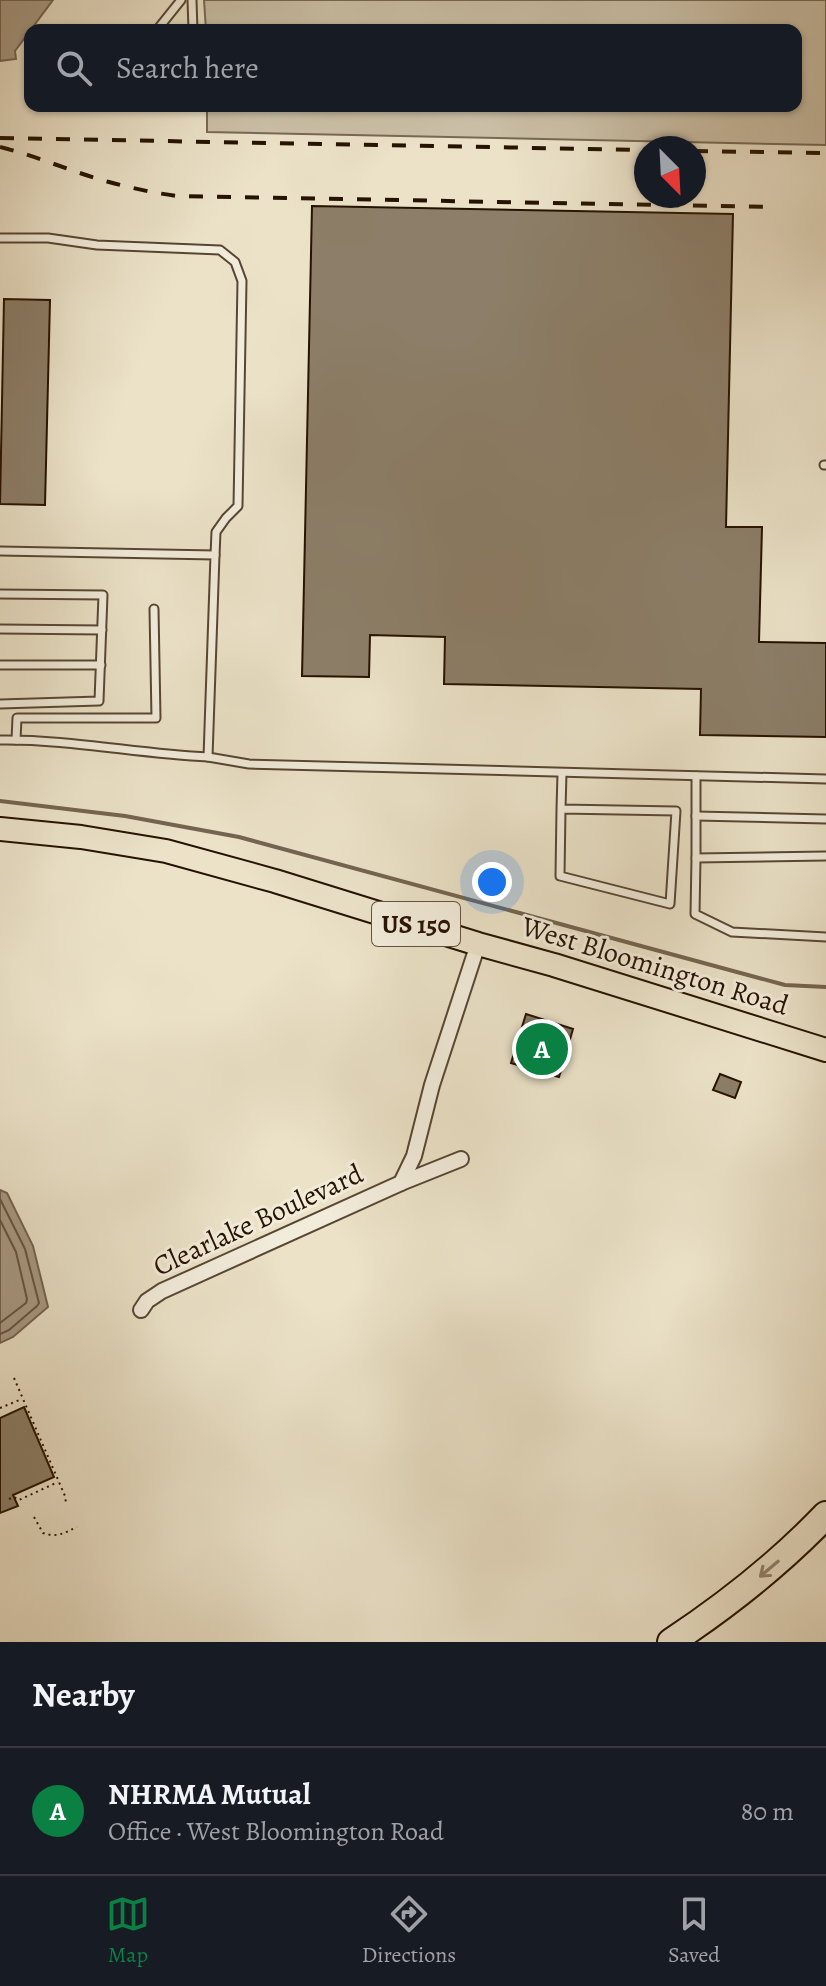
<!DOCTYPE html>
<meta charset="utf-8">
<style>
:root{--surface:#171b24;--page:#242831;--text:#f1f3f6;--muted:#9ea1a6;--line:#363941;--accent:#0b8043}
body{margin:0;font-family:Alegreya,serif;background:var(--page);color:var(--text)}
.compass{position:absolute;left:634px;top:136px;width:72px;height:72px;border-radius:50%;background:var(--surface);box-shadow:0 2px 6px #0004;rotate:156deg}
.you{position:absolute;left:492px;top:882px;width:28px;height:28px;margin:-20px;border:6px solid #fff;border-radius:50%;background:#1a73e8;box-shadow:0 0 0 12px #1a73e833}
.badge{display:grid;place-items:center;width:52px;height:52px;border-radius:50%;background:var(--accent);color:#fff;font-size:26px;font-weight:700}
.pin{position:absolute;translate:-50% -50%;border:4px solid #fff;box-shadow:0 2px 8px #0006}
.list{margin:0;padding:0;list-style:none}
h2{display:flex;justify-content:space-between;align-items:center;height:104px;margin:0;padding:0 32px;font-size:34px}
h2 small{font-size:26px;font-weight:400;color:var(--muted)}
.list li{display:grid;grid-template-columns:52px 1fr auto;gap:24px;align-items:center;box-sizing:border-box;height:128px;padding:0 32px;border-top:2px solid var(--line)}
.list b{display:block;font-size:30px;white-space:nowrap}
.list p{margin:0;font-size:26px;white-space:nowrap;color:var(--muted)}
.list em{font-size:26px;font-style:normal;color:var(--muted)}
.icon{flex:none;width:44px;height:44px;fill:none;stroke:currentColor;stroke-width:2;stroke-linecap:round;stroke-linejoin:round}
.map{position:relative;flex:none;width:826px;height:1642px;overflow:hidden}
.search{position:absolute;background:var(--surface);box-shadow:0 2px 6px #0004;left:24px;right:24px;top:24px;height:88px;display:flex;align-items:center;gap:20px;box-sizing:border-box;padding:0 28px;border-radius:16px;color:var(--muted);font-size:30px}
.sheet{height:232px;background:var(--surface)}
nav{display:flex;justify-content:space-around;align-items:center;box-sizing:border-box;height:112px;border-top:2px solid var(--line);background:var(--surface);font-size:22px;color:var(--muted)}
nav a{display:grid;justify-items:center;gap:4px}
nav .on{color:var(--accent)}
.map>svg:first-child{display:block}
.green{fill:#cabfa6;stroke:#786854;stroke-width:2}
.water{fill:#a89b84;stroke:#746450;stroke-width:2}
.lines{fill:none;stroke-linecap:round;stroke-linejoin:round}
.shore{stroke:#675642;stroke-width:2}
.stream{stroke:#746450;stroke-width:4}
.building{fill:#8c7e68;stroke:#261201;stroke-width:2}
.service-casing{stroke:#574633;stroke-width:11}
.minor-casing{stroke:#574633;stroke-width:18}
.primary-casing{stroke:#261201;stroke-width:26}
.motorway-casing{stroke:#261201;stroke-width:30}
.path{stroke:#261201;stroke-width:2;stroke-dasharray:2 4;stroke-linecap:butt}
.service{stroke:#f2ecdb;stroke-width:7}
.minor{stroke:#f2ecdb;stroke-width:14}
.primary{stroke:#ebe2c8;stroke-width:22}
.motorway{stroke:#ebe2c8;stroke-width:26}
.rail{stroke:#261201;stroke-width:4;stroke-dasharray:14 14;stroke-linecap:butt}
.oneway{stroke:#92846e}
.labels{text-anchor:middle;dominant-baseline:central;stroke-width:6;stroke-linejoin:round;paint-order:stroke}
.shield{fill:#f2ecdb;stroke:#635342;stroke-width:2}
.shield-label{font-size:26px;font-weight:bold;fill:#261201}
.street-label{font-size:28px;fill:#261201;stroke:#f2ecdb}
</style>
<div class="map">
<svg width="826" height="1642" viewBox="0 0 826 1642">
<rect width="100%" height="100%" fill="#ebe2c8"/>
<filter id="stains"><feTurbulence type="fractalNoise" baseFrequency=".0025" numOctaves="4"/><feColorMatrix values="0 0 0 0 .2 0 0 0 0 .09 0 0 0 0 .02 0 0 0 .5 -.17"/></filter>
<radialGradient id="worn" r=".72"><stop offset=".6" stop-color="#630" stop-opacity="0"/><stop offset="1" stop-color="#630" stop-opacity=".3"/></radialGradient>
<polygon class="green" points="204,0 826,0 826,145 207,132 207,106 796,106 796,30 206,30"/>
<g class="water">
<polygon points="0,0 53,0 15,51 16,59 0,61"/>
<polygon points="0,1190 7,1193 33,1246 48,1307 13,1337 0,1343"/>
</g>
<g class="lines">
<g class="shore">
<polyline points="0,1199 25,1249 39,1303 37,1306 9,1330 0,1334"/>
<polyline points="0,1220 16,1252 27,1299 26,1303 0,1323"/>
</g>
<polyline class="stream" points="0,801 125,816 239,837 785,985 826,987"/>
</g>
<g class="building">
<polygon points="312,206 733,214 726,527 762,527 759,642 826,643 826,737 700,735 701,689 444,684 445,637 370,635 369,677 302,676"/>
<polygon points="4,299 50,300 45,505 0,504"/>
<polygon points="526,1014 573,1029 559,1077 511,1063"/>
<polygon points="720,1074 741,1082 735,1098 713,1090"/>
<polygon points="24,1407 54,1477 13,1495 18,1506 0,1513 0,1418"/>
</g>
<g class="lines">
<g class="service-casing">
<g id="service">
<polyline points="192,0 193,30"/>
<polyline points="157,30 181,0"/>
<polyline points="0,238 48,238 97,245 220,250 235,262 242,281 238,506 226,518 216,532 215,555"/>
<polyline points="824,465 826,465"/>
<path d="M 0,551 L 215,555 L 208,757 C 139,754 70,739 0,740"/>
<polyline points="0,594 103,595 99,701 0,704"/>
<polyline points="0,629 102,630"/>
<polyline points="0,665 101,665"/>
<polyline points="16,740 17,718 156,718 154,609"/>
<polyline points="208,757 249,764 826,779"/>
<polyline points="696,776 696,858 826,856"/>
<polyline points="561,809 560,876 670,904 676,811 561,809 562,773"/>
<polyline points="696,816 826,819"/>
<polyline points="696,858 695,914 732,932 826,937"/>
</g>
</g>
<g class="minor-casing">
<g id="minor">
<polyline points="401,1183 461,1159"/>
<polyline points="141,1310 147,1301 162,1291 401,1183 414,1156 432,1085 478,944"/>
</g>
</g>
<g class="primary-casing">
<polyline id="primary" points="0,829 81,837 166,851 275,881 478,944 554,965 826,1050"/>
</g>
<g class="motorway-casing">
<path id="motorway" d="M 671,1642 C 727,1605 779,1564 826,1515"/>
</g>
<g class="path">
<polyline points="14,1378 65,1496 66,1503"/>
<polyline points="0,1408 22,1399"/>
<polyline points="9,1499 14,1497 19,1500 58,1482"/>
<path d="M 34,1517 L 43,1533 C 57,1538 64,1533 77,1527"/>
</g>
<use href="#service" class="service"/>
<use href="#minor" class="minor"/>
<use href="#primary" class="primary"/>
<use href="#motorway" class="motorway"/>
<g class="rail">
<polyline points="0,138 646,150"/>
<path d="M 0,147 C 37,156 72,172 109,182 C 131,188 154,193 177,196 L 773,207"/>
<polyline points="694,151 826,153"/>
</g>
</g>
<defs><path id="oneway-shaft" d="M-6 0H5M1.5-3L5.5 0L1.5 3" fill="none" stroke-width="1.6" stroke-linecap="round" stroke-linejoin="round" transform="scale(2)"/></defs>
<use class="oneway" href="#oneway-shaft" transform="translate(769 1569) rotate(140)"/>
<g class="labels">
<rect class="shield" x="372" y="902" width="88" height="44" rx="6"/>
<g class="shield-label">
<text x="416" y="924">US 150</text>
</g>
<g class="street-label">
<text transform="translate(655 966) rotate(17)">West Bloomington Road</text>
<text transform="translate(258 1220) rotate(-25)">Clearlake Boulevard</text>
</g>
</g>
<rect width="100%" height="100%" filter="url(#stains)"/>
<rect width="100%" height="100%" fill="url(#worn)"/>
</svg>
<svg class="compass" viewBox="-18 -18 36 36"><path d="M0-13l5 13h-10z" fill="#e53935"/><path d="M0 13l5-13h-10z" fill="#9ea1a6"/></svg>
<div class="you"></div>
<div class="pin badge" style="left:542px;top:1049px">A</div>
<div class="search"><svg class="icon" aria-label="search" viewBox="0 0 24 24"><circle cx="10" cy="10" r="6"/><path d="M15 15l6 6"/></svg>Search here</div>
</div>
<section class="sheet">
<h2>Nearby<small></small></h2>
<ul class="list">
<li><span class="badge">A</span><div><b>NHRMA Mutual</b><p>Office · West Bloomington Road</p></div><em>80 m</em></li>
</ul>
</section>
<nav>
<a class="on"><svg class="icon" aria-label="map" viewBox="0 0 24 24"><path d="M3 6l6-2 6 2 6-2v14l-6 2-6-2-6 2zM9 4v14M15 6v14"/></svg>Map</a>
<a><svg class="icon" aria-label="directions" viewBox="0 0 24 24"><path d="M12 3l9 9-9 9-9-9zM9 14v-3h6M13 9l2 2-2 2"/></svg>Directions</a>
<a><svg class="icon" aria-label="saved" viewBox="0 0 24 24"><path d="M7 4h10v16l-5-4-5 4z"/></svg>Saved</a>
</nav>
